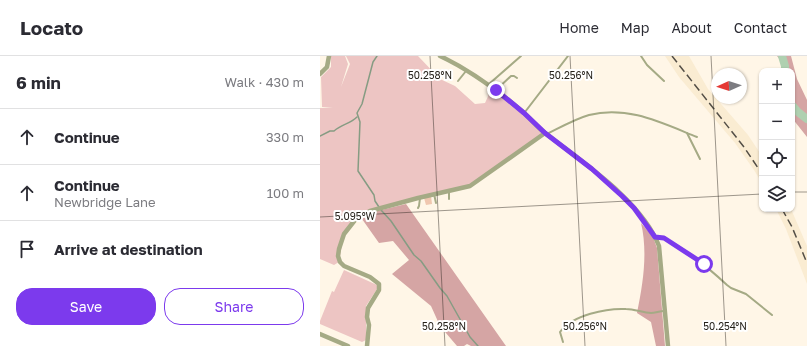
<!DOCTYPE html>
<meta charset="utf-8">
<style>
:root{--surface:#fff;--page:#f2f2f3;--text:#2b2b33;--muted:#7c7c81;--line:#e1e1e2;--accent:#7c3aed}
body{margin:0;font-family:"Golos Text",sans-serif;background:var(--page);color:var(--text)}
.controls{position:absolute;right:12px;top:12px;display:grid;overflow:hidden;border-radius:8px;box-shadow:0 1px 3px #0004}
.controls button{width:36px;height:36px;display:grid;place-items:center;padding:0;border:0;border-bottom:1px solid var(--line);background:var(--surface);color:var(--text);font:20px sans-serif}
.compass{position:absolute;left:391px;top:12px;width:36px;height:36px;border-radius:50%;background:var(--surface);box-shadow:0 1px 3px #0004;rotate:267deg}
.stop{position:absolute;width:12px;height:12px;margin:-9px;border:3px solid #7c3aed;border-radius:50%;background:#fff}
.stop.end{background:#7c3aed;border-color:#fff;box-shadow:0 1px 4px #0008}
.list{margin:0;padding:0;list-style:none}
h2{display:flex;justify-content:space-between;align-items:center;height:52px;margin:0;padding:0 16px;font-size:17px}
h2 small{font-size:13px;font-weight:400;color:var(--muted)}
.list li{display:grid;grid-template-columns:26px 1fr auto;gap:12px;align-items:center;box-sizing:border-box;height:56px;padding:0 16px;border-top:1px solid var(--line)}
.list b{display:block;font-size:15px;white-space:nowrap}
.list p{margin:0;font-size:13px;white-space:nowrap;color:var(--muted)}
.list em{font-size:13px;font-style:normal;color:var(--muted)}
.actions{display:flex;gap:8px;padding:12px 16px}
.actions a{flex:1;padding:9px 0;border:1px solid var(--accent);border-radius:16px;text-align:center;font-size:14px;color:var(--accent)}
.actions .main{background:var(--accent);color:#fff}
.icon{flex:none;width:22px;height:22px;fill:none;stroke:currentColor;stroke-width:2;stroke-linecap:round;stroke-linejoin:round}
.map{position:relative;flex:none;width:487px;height:290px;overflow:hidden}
header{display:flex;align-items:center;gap:24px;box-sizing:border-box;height:56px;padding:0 20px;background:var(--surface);border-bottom:1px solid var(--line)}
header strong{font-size:19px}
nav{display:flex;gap:22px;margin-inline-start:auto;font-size:14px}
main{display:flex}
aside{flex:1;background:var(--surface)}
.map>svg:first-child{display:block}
.built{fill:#faecd2}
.green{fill:#edc5c3}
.forest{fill:#d5a5a4}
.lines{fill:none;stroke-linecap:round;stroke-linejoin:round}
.stream{stroke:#869c83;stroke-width:1.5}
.river{stroke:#afd0b0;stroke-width:8}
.building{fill:#f0c7af}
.lane{stroke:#a5aa85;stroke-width:2}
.street{stroke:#a5aa85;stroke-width:4.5}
.rail{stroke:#534e46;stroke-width:1.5;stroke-dasharray:8 4;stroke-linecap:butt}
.route{stroke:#7c3aed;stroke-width:5}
.ticks{fill:none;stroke:#26221b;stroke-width:1;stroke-opacity:0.45}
.ticks-label{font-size:10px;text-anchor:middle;fill:#26221b;stroke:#fff;stroke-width:4;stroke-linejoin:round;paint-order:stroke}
</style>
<header>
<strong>Locato</strong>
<nav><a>Home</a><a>Map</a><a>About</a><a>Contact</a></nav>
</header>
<main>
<aside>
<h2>6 min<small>Walk · 430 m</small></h2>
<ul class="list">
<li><svg class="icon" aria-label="ahead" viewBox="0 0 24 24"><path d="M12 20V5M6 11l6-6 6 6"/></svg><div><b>Continue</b></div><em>330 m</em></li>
<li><svg class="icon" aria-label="ahead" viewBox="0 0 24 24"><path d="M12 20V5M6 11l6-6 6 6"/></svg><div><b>Continue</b><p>Newbridge Lane</p></div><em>100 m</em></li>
<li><svg class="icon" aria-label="arrive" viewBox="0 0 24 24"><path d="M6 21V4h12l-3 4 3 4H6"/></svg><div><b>Arrive at destination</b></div></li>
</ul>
<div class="actions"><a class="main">Save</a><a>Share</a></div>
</aside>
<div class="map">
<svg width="487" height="290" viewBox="0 0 487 290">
<rect width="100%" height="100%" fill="#fff6e7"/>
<g class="built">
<polygon points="345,0 369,0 388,33 428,79 442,100 442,127 434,114 415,87 359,21"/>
<polygon points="456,153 471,153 487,190 487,228 466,173"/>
</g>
<g class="green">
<polygon points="11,0 25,0 28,8 21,31 30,8 26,0 98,0 120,23 135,30 155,48 165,47 170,36 185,41 225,77 150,130 46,156 24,178 19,206 14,209 0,203 0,52 13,52 2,51 1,21 11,11"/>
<polygon points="24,214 57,229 57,233 46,250 46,284 42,286 0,268 0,265 12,235 14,236"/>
</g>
<g class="forest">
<polygon points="457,0 471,0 477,23 487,44 487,81 472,62 472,15 461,15 462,6"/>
<polygon points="86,148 186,290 151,290 147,288 144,290 137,290 120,270 111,250 72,218 89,204 73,185 59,187 42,163 49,157"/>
<path d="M 321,167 L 333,181 L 337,192 L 345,290 L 336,290 L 331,266 L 317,257 C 323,228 328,196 321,167 Z"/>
</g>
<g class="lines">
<g class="stream">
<polyline points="57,0 53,6 42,48 37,57 40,66 38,115 54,139 55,145 59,151"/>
<path d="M 0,80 L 10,75 L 14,75 C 22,68 30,68 37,61"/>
<polyline points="61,154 71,165 94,199 101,205 120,232 127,240 150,281 158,290"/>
</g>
<g class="river">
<polyline points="462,0 465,10 465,15"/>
<polyline points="472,49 478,56 487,63"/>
</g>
</g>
<polygon class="building" points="111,140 112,148 106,149 104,142"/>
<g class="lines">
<g class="lane">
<polyline points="321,0 327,9 344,25"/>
<polyline points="138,25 146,15"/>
<polyline points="169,28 201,0"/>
<polyline points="176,34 191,20 194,20 197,22"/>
<polyline points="205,56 248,0"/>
<polyline points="367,77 380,103"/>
<path d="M 227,78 C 241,71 255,63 269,59 C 307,49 342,67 377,81"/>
<polyline points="114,138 116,147"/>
<polyline points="129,143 129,135"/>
<polyline points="98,152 99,150 100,142"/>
<path d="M 335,181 C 353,181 393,216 407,229 L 411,232 L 426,238 L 452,259"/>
<path d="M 243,286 L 240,276 C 252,259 287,252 306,253 C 315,253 323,257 331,257 C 335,257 340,255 344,255"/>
</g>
<g class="street">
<path d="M 120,0 C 150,14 177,34 203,56 C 211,63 217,71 225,77 C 262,106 322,145 339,190 L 348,290"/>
<polyline points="0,18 7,11 9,0"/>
<polyline points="0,278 28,290"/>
<polyline points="47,290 49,269 47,261 48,252 59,234 59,228 50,221 24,210 20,206 18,200 19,193 24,178 35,164 50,155 98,142 150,130 225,77"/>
</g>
<g class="rail">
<polyline points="352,0 424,91 442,118"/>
<polyline points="462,153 472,171 487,207"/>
</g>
</g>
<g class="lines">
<polyline class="route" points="176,34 204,57 225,77 272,113 302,140 314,152 335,181 344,182 384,208"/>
</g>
<path class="ticks" d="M 110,0 L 125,290M 250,0 L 265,290M 391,0 L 406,290M 472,136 L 487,136M 0,161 L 442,138"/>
<g class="ticks-label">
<text x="110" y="23">50.258°N</text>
<text x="251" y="23">50.256°N</text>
<text x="35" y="164">5.095°W</text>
<text x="124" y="274">50.258°N</text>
<text x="265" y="274">50.256°N</text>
<text x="405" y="274">50.254°N</text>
</g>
</svg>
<div class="controls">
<button>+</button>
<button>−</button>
<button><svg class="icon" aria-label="locate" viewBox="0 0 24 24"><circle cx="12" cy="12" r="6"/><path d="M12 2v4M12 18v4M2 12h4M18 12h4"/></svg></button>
<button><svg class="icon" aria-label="layers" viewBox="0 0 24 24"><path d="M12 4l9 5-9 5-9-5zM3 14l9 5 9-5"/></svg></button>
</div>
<svg class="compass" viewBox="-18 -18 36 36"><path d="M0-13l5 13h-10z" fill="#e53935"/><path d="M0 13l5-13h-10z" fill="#7c7c81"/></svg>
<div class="stop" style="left:384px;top:208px"></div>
<div class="stop end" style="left:176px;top:34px"></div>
</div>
</main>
